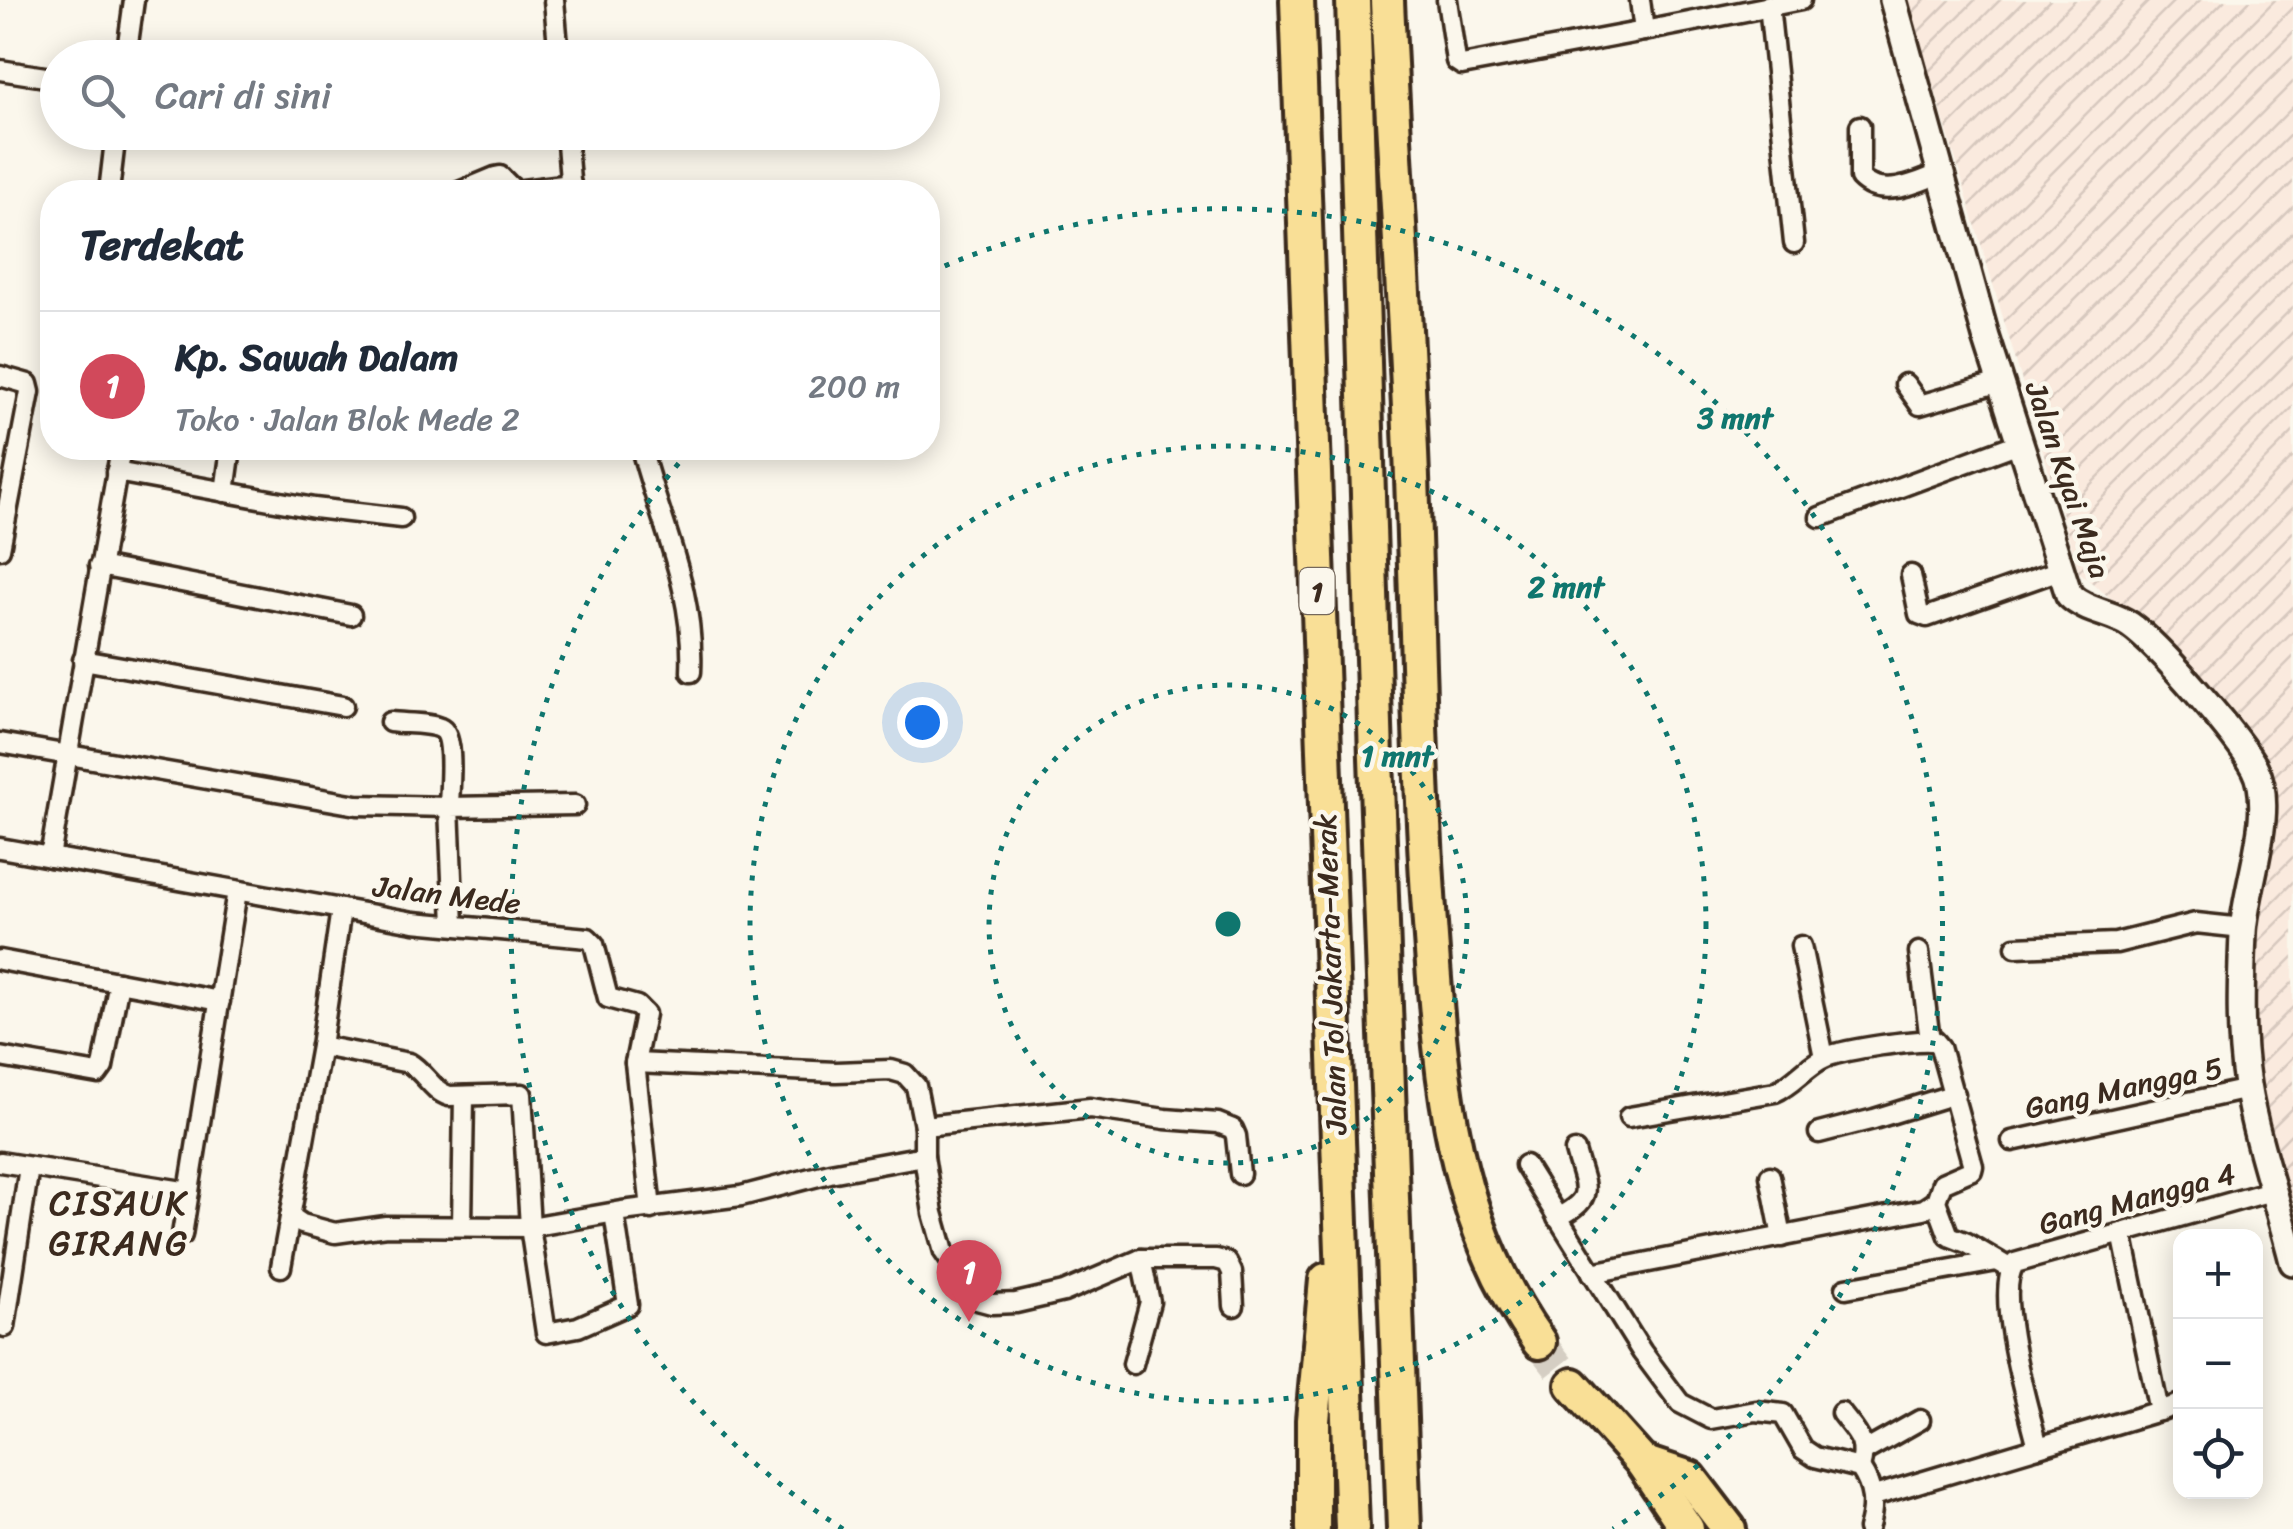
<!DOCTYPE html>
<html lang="id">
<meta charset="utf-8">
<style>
:root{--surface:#fff;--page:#f6f6f7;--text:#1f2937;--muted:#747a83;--line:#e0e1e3;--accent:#d1495b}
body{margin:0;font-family:Sriracha,sans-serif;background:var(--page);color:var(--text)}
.controls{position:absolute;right:30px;bottom:30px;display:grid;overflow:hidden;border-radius:20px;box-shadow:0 5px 25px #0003}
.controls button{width:90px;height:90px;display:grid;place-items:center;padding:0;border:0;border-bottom:2px solid var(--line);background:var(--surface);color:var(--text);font:50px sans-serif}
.you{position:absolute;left:922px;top:722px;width:35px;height:35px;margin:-25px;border:8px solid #fff;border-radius:50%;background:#1a73e8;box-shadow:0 0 0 15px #1a73e833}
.badge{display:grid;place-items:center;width:65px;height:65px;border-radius:50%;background:var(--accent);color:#fff;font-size:32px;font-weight:700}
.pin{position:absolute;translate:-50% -82px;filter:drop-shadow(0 2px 5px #0008)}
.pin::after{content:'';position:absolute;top:52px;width:35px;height:30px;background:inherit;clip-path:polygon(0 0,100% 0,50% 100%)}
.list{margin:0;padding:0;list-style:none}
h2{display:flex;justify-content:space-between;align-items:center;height:130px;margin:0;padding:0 40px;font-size:42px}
h2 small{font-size:32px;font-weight:400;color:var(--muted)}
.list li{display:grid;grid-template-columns:65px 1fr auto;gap:30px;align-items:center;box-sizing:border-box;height:150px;padding:0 40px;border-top:2px solid var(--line)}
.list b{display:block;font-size:38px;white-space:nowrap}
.list p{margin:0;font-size:32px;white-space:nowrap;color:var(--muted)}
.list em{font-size:32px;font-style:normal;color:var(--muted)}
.icon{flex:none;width:55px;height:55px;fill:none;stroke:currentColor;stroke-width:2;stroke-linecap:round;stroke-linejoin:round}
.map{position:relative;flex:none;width:2293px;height:1529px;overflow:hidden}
.search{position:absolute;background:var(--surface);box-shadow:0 5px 25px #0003;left:40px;top:40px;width:900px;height:110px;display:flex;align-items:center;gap:25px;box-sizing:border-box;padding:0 35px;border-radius:55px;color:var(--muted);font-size:38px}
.panel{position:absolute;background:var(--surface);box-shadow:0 5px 25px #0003;left:40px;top:180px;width:900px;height:280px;border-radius:40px}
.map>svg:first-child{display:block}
.industrial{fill:url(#industrial-furrows)}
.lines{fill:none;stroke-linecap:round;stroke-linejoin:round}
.motorway-tunnel{stroke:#d5cec3;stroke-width:32;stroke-dasharray:32 16;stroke-linecap:butt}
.minor-casing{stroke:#3b2a1e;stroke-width:25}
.secondary-casing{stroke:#3b2a1e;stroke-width:32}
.motorway-casing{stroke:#3b2a1e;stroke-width:40}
.minor{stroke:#fbf7ec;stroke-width:18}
.secondary{stroke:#fbf7ec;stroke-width:25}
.motorway{stroke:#f9df96;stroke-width:32}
.ring{fill:none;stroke:#0f766e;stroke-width:5;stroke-dasharray:5 10}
.labels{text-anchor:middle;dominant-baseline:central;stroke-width:9;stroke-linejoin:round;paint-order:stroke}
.shield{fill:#fbf7ec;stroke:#75685c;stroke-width:2.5}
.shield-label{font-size:28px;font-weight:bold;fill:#3b2a1e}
.street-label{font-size:30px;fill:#3b2a1e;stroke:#fbf7ec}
.quarter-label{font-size:35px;letter-spacing:2.5px;fill:#3b2a1e;stroke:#fbf7ec}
.centre{fill:#0f766e;stroke:#fbf7ec;stroke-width:5}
.ring-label{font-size:30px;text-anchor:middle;font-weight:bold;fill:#0f766e;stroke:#fbf7ec;stroke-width:9;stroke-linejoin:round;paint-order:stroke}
</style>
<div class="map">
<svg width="2293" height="1529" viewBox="0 0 2293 1529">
<defs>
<pattern id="industrial-furrows" width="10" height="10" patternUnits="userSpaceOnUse" patternTransform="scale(2.5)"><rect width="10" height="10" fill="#faeade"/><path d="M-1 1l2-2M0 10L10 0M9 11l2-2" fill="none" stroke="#d7c9be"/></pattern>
</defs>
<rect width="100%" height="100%" fill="#fbf7ec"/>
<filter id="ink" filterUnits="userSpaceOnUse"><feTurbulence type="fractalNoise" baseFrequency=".01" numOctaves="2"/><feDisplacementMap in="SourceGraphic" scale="20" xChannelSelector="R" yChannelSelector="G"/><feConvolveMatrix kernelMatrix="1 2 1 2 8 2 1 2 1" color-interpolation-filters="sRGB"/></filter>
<g filter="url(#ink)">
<polygon class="industrial" points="1908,0 2293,0 2293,1226 2238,1014 2266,780 2193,667 2079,572"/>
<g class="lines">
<polyline class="motorway-tunnel" points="1539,1342 1573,1385"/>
<g class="minor-casing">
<g id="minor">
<polyline points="554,0 559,58"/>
<polyline points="1447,0 1456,61 1462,65 1644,31"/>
<polyline points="1640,0 1644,31 1801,0"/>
<polyline points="1769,5 1794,243"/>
<polyline points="126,58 134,0"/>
<polyline points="0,70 58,79"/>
<path d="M 1860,126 L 1860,178 C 1881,200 1918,183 1941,173"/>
<polyline points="566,132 571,192"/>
<polyline points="109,192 116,132"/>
<polyline points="459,192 495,177 500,176 515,191 571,184"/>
<polyline points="0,376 28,384 30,392 0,549"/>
<polyline points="1905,384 1920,405 2000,382"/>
<path d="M 641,448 C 661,525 695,590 691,672"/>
<polyline points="116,472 314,508 401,518"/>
<polyline points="225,492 231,448"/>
<polyline points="1820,517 2019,443"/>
<polyline points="99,566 351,615"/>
<polyline points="1911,575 1919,614 1927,617 2060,570"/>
<polyline points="83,660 343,706"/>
<path d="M 0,743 L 357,805 L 449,807 C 449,791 456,734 440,728 C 426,722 405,724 390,722"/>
<polyline points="0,848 414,922 588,938 594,944 608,998 637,1006 645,1014 635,1063 651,1209"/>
<polyline points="50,857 121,448"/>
<polyline points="454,925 449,807 575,805"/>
<polyline points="1801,946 1824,1057"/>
<polyline points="2016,947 2116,943 2196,923 2243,928"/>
<polyline points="1919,952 1930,1041"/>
<polyline points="0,960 220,1001"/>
<path d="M 321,1046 L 409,1063 C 425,1072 432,1091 449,1096 L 522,1094 L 530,1227 L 546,1333 L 578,1327 L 628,1305 L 614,1213"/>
<polyline points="0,1057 98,1074 103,1067 119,982"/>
<polyline points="635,1063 836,1072 891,1070 905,1074 916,1086 924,1126 924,1156 933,1213 944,1252 977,1300 992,1304 1016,1303 1064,1292 1141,1259 1216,1259 1227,1262 1232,1272 1234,1306"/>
<path d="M 1629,1117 L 1775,1092 C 1794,1084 1808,1064 1826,1057 C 1847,1049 1914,1039 1935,1041 L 1940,1047 L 1973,1166 L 1972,1170 L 1942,1183 L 1936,1201 L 1949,1236 L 1967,1243 L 2011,1269"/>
<polyline points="924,1126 1090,1108 1165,1119 1218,1123 1233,1129 1236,1136 1240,1174"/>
<polyline points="1819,1133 1874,1119 1955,1094"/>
<polyline points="2012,1141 2248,1089"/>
<polyline points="0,1162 189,1192"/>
<path d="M 1525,1165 L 1642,1352 L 1680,1403 L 1711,1419 L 1756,1411 L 1783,1414 L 1803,1449 L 1815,1457 L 1860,1468 C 1874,1489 1875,1505 1868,1529"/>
<polyline points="1770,1176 1782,1237"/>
<polyline points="290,1216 302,1224 335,1233 386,1226 530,1227 622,1211 741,1196 830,1173 924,1156"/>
<path d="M 1557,1218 C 1597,1197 1585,1189 1575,1151"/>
<polyline points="462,1226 464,1096"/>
<polyline points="182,1235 237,891"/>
<polyline points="281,1267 321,1046 341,909"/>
<polyline points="1592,1273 1924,1209 1936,1201"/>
<polyline points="1846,1288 1997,1261"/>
<polyline points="5,1327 29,1167"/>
<polyline points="1133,1364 1150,1302 1141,1259"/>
<polyline points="2159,1411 2180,1404"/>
<path d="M 1841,1413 C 1857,1434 1868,1441 1860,1468"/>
<path d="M 2038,1447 C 2029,1410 1993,1293 2015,1263 L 2275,1190"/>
<polyline points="1865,1451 1920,1420"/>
<polyline points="1874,1496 2159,1411 2122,1233"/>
</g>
</g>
<g class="secondary-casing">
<path id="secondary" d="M 1893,0 L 1986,337 L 2069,595 C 2086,612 2111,612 2130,625 C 2159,645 2238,737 2255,768 C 2277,809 2245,887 2243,933 C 2241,984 2239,1035 2247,1085 C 2256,1141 2279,1206 2293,1262"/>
</g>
<g class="motorway-casing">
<g id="motorway">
<polyline points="1297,0 1352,1529"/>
<polyline points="1353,0 1376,758 1404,1529"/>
<path d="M 1387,0 C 1394,169 1408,338 1413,507 C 1418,646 1420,785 1430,924 C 1441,1075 1448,1214 1539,1342"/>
<polyline points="1573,1385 1642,1462 1687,1529"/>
<polyline points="1642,1462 1690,1478 1729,1529"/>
<polyline points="1313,1529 1313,1420 1326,1280"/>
</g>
</g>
<use href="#minor" class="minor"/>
<use href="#secondary" class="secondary"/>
<use href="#motorway" class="motorway"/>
</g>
</g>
<g class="ring">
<circle cx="1228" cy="924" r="239"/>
<circle cx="1228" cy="924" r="478"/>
<path d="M843 1529A717 717 0 0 1 691 449M931 272A717 717 0 0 1 1613 1529"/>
</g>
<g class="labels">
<rect class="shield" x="1299.5" y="568" width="35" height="46" rx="8"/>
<g class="shield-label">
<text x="1317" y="591">1</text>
</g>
<g class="street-label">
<text transform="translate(2068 480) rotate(71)">Jalan Kyai Maja</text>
<text transform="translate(447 895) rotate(7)">Jalan Mede</text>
<text transform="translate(1331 974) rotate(-92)">Jalan Tol Jakarta–Merak</text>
<text transform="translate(2124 1088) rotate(-12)">Gang Mangga 5</text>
<text transform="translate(2137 1199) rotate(-15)">Gang Mangga 4</text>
</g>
<g class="quarter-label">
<text x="119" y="1203">CISAUK<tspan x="119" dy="40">GIRANG</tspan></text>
</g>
</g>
<circle cx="1228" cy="924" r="15" class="centre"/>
<g class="ring-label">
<text x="1735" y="428">3 mnt</text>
<text x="1566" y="597">2 mnt</text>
<text x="1397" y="766">1 mnt</text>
</g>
</svg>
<div class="controls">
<button>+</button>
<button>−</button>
<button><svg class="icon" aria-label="locate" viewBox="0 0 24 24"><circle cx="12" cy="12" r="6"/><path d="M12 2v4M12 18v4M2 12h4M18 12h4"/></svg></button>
</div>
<div class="you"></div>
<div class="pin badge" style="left:969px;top:1322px">1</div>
<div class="search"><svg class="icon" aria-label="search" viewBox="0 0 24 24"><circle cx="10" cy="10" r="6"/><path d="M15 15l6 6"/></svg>Cari di sini</div>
<section class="panel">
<h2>Terdekat<small></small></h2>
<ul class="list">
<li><span class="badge">1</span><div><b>Kp. Sawah Dalam</b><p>Toko · Jalan Blok Mede 2</p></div><em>200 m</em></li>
</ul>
</section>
</div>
